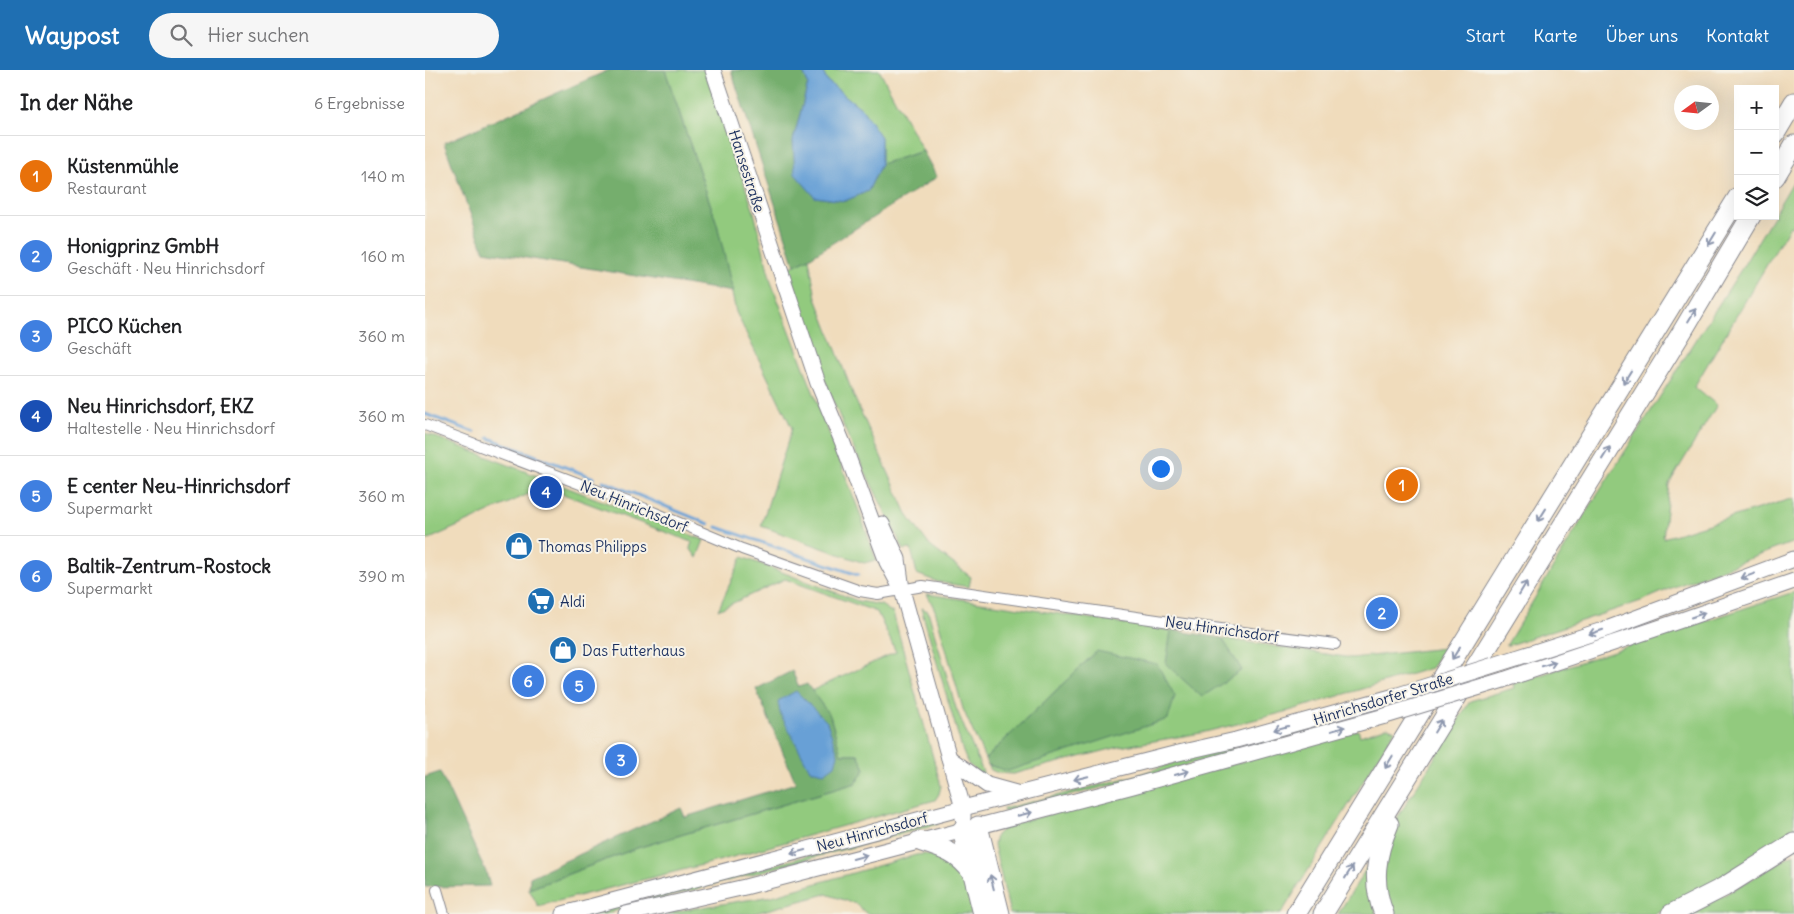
<!DOCTYPE html>
<html lang="de">
<meta charset="utf-8">
<style>
:root{--surface:#fff;--page:#f6f6f6;--text:#202124;--muted:#757577;--line:#e0e0e0;--accent:#1f6fb2}
body{margin:0;font-family:Delius,sans-serif;background:var(--page);color:var(--text)}
.controls{position:absolute;right:15px;top:15px;display:grid;overflow:hidden;border-radius:0px;box-shadow:0 5px 20px #0002}
.controls button{width:45px;height:45px;display:grid;place-items:center;padding:0;border:0;border-bottom:1px solid var(--line);background:var(--surface);color:var(--text);font:25px sans-serif}
.compass{position:absolute;left:1249px;top:15px;width:45px;height:45px;border-radius:50%;background:var(--surface);box-shadow:0 5px 20px #0002;rotate:255deg}
.you{position:absolute;left:735px;top:398px;width:18px;height:18px;margin:-12px;border:4px solid #fff;border-radius:50%;background:#1a73e8;box-shadow:0 0 0 8px #1a73e833}
.badge{display:grid;place-items:center;width:32px;height:32px;border-radius:50%;background:var(--accent);color:#fff;font-size:16px;font-weight:700}
.pin{position:absolute;translate:-50% -50%;border:2px solid #fff;box-shadow:0 1px 5px #0006}
.list{margin:0;padding:0;list-style:none}
h2{display:flex;justify-content:space-between;align-items:center;height:65px;margin:0;padding:0 20px;font-size:21px}
h2 small{font-size:16px;font-weight:400;color:var(--muted)}
.list li{display:grid;grid-template-columns:32px 1fr auto;gap:15px;align-items:center;box-sizing:border-box;height:80px;padding:0 20px;border-top:1px solid var(--line)}
.list b{display:block;font-size:19px;white-space:nowrap}
.list p{margin:0;font-size:16px;white-space:nowrap;color:var(--muted)}
.list em{font-size:16px;font-style:normal;color:var(--muted)}
.icon{flex:none;width:28px;height:28px;fill:none;stroke:currentColor;stroke-width:2;stroke-linecap:round;stroke-linejoin:round}
.map{position:relative;flex:none;width:1369px;height:844px;overflow:hidden}
header{display:flex;align-items:center;gap:30px;box-sizing:border-box;height:70px;padding:0 25px;background:var(--accent);color:#fff}
header strong{font-size:24px}
nav{display:flex;gap:28px;margin-inline-start:auto;font-size:18px}
.search{width:350px;height:45px;background:var(--page);display:flex;align-items:center;gap:12px;box-sizing:border-box;padding:0 18px;border-radius:28px;color:var(--muted);font-size:19px}
main{display:flex}
aside{flex:1;background:var(--surface)}
.map>svg:first-child{display:block}
.green{fill:#92ca7e;stroke:#567c6e}
.forest{fill:#75ae6d;stroke:#486e66}
.water{fill:#67a0d6;stroke:#41689a}
.lines{fill:none;stroke-linecap:round;stroke-linejoin:round}
.stream{stroke:#67a0d6;stroke-width:3}
.street-casing{stroke:#86868d;stroke-width:12}
.secondary-casing{stroke:#86868d;stroke-width:17}
.highway-casing{stroke:#86868d;stroke-width:21}
.street{stroke:#fff;stroke-width:10}
.secondary{stroke:#fff;stroke-width:15}
.highway{stroke:#fff;stroke-width:19}
.secondary-bridge-casing{stroke:#86868d;stroke-width:17;stroke-linecap:butt}
.secondary-bridge{stroke:#fff;stroke-width:15}
.oneway{stroke:#8d97ae}
.labels{text-anchor:middle;dominant-baseline:central;stroke-width:4;stroke-linejoin:round;paint-order:stroke}
.street-label{font-size:15px;fill:#1b2f5e;stroke:#f7f3e8}
.poi-label{font-size:15px;fill:#1b2f5e;stroke:#f7f3e8;text-anchor:start}
</style>
<header>
<strong>Waypost</strong>
<div class="search"><svg class="icon" aria-label="search" viewBox="0 0 24 24"><circle cx="10" cy="10" r="6"/><path d="M15 15l6 6"/></svg>Hier suchen</div>
<nav><a>Start</a><a>Karte</a><a>Über uns</a><a>Kontakt</a></nav>
</header>
<main>
<aside>
<h2>In der Nähe<small>6 Ergebnisse</small></h2>
<ul class="list">
<li><span class="badge" style="background:#e8710a">1</span><div><b>Küstenmühle</b><p>Restaurant</p></div><em>140 m</em></li>
<li><span class="badge" style="background:#3f7fe0">2</span><div><b>Honigprinz GmbH</b><p>Geschäft · Neu Hinrichsdorf</p></div><em>160 m</em></li>
<li><span class="badge" style="background:#3f7fe0">3</span><div><b>PICO Küchen</b><p>Geschäft</p></div><em>360 m</em></li>
<li><span class="badge" style="background:#1a4fb4">4</span><div><b>Neu Hinrichsdorf, EKZ</b><p>Haltestelle · Neu Hinrichsdorf</p></div><em>360 m</em></li>
<li><span class="badge" style="background:#3f7fe0">5</span><div><b>E center Neu-Hinrichsdorf</b><p>Supermarkt</p></div><em>360 m</em></li>
<li><span class="badge" style="background:#3f7fe0">6</span><div><b>Baltik-Zentrum-Rostock</b><p>Supermarkt</p></div><em>390 m</em></li>
</ul>
</aside>
<div class="map">
<svg width="1369" height="844" viewBox="0 0 1369 844">
<rect width="100%" height="100%" fill="#f7f3e8"/>
<filter id="ink" filterUnits="userSpaceOnUse"><feTurbulence type="fractalNoise" baseFrequency=".02" numOctaves="2"/><feDisplacementMap in="SourceGraphic" scale="10" xChannelSelector="R" yChannelSelector="G"/><feConvolveMatrix kernelMatrix="1 2 1 2 8 2 1 2 1" color-interpolation-filters="sRGB"/></filter>
<filter id="wash" filterUnits="userSpaceOnUse"><feTurbulence type="fractalNoise" baseFrequency=".0096" numOctaves="4" result="noise"/><feDisplacementMap in="SourceGraphic" scale="20" xChannelSelector="R" yChannelSelector="G"/><feGaussianBlur stdDeviation="1.12" result="paint"/><feColorMatrix in="noise" values="0 0 0 0 0 0 0 0 0 0 0 0 0 0 0 0 0 1.4 0 .05"/><feComposite in="paint" operator="in"/></filter>
<g filter="url(#wash)">
<rect width="100%" height="100%" fill="#f0dcbc"/>
<g class="green">
<polygon points="240,0 280,0 329,142 346,212 434,441 451,490 439,493 336,456 367,358 311,242 292,154"/>
<polygon points="397,0 454,0 498,81 456,94 456,67 437,39 402,11"/>
<polygon points="1369,110 1369,158 1365,156 1269,317 1292,335 1244,414 1238,468 1369,428 1369,472 1249,517 1219,530 1081,576 1162,441 1317,198 1348,146 1350,146 1350,142"/>
<polygon points="384,188 391,228 430,329 483,446 505,476 546,507 544,517 513,512 492,504 486,479 479,480 424,369 404,321 360,200"/>
<polygon points="0,363 279,470 272,488 265,478 267,472 119,417 0,471"/>
<polygon points="317,487 433,531 456,535 468,543 516,716 514,724 510,730 297,790 113,836 104,819 212,778 431,713 440,699 433,684 416,684 405,646 386,621 471,582 452,542 360,509 293,540"/>
<polygon points="1369,522 1369,764 1355,774 1247,837 1230,844 964,844 956,818 966,758 1045,631 1089,618 1088,614"/>
<polygon points="502,524 927,588 1019,578 1006,598 864,641 776,663 694,677 588,704 573,703 566,700 563,695 583,701 672,581 560,689 538,639 510,540"/>
<polygon points="496,538 503,541 531,638 558,702 557,706 543,694 538,682"/>
<polygon points="917,649 918,652 711,709 579,742 578,739 710,706 766,687 816,676"/>
<polygon points="963,657 970,660 856,844 585,844 569,775 571,765 581,756 933,660 935,666"/>
<polygon points="512,751 513,754 179,844 166,844"/>
<path d="M 499,784 C 515,787 533,796 542,810 C 547,819 549,834 552,844 L 442,844 L 431,834 L 401,824 L 327,844 L 234,844 L 347,826 L 491,785 Z"/>
<polygon points="1369,784 1369,844 1267,844"/>
<polygon points="944,794 951,844 913,844"/>
</g>
<g class="forest">
<polygon points="184,0 240,0 292,154 308,222 59,181 19,73"/>
<polygon points="306,0 377,0 383,14 368,71 390,127 420,131 443,121 456,94 498,81 512,107 384,188 370,195"/>
<polygon points="746,560 797,568 817,600 777,627 741,594"/>
<polygon points="672,581 732,594 750,626 743,649 583,701 563,695 560,689"/>
<polygon points="367,601 374,617 382,614 405,646 416,684 433,684 440,699 431,713 212,778 104,819 105,807 256,738 260,747 371,713 331,619"/>
<polygon points="15,702 61,802 65,816 0,817 0,707"/>
</g>
<g class="water">
<polygon points="377,0 397,0 402,11 437,39 456,67 456,94 443,121 420,131 390,127 370,104 368,71 383,14"/>
<polygon points="371,621 402,652 413,684 410,695 399,703 385,700 355,643 353,631"/>
</g>
<g class="lines">
<g class="stream">
<polyline points="0,344 49,362"/>
<polyline points="64,368 169,408"/>
<polyline points="178,411 284,454"/>
<polyline points="292,457 433,505"/>
</g>
</g>
</g>
<g filter="url(#ink)">
<g class="lines">
<g class="street-casing">
<g id="street">
<polyline points="0,355 221,439 317,479 435,521 453,524 498,516 773,556 910,574"/>
<polyline points="12,820 19,844"/>
</g>
</g>
<g class="secondary-casing">
<g id="secondary">
<polyline points="288,0 393,313 417,371 462,492 477,520"/>
<polyline points="457,454 473,489 477,520 538,738 538,748"/>
<polyline points="1091,588 1184,558 1369,489"/>
<polyline points="1078,610 1248,553 1369,511"/>
<polyline points="524,688 562,715 591,723"/>
<polyline points="138,844 538,738 749,684 811,670 970,626"/>
<polyline points="201,844 320,817 708,716 960,646"/>
</g>
</g>
<g class="highway-casing">
<g id="highway">
<polyline points="1350,64 1369,32"/>
<polyline points="1350,107 1369,75"/>
<polyline points="553,756 575,844"/>
<polyline points="537,760 558,844"/>
<path d="M 494,771 C 516,778 534,783 547,803"/>
<polyline points="871,844 1313,127"/>
<polyline points="898,844 1257,262 1326,146"/>
<path d="M 959,844 C 946,812 951,784 964,754"/>
<polyline points="1246,844 1299,817 1369,773"/>
</g>
</g>
<use href="#street" class="street"/>
<use href="#secondary" class="secondary"/>
<use href="#highway" class="highway"/>
<g class="secondary-bridge-casing">
<g id="secondary-bridge">
<polyline points="970,626 1091,588"/>
<polyline points="960,646 1078,610"/>
</g>
</g>
<use href="#secondary-bridge" class="secondary-bridge"/>
</g>
<defs><path id="oneway-shaft" d="M-6 0H5M1.5-3L5.5 0L1.5 3" fill="none" stroke-width="1.6" stroke-linecap="round" stroke-linejoin="round" transform="scale(1.25)"/></defs>
<g class="oneway">
<use href="#oneway-shaft" transform="translate(1287 169) rotate(121)"/>
<use href="#oneway-shaft" transform="translate(1267 245) rotate(-59)"/>
<use href="#oneway-shaft" transform="translate(1202 307) rotate(122)"/>
<use href="#oneway-shaft" transform="translate(1181 383) rotate(-58)"/>
<use href="#oneway-shaft" transform="translate(1117 445) rotate(122)"/>
<use href="#oneway-shaft" transform="translate(1323 506) rotate(160)"/>
<use href="#oneway-shaft" transform="translate(1098 518) rotate(-59)"/>
<use href="#oneway-shaft" transform="translate(1273 545) rotate(-19)"/>
<use href="#oneway-shaft" transform="translate(1171 562) rotate(162)"/>
<use href="#oneway-shaft" transform="translate(1031 583) rotate(122)"/>
<use href="#oneway-shaft" transform="translate(1124 594) rotate(-18)"/>
<use href="#oneway-shaft" transform="translate(1013 656) rotate(-59)"/>
<use href="#oneway-shaft" transform="translate(856 658) rotate(165)"/>
<use href="#oneway-shaft" transform="translate(913 659) rotate(-16)"/>
<use href="#oneway-shaft" transform="translate(964 692) rotate(121)"/>
<use href="#oneway-shaft" transform="translate(757 703) rotate(-16)"/>
<use href="#oneway-shaft" transform="translate(656 708) rotate(166)"/>
<use href="#oneway-shaft" transform="translate(600 744) rotate(-14)"/>
<use href="#oneway-shaft" transform="translate(373 782) rotate(165)"/>
<use href="#oneway-shaft" transform="translate(435 787) rotate(-15)"/>
<use href="#oneway-shaft" transform="translate(924 802) rotate(-58)"/>
<use href="#oneway-shaft" transform="translate(567 812) rotate(-104)"/>
</g>
</g>
<defs>
<g id="shop-disc" transform="scale(1.4375)"><circle r="9.5" fill="#1f6fb2" stroke="#f7f3e8"/><path d="M-5-2.5h2.3a2.7 3.5 0 0 1 5.4 0H5L5.5 6h-11ZM-1.5-2.5h3a1.5 2.3 0 0 0-3 0Z" fill="#fff"/></g>
<g id="supermarket-disc" transform="scale(1.4375)"><circle r="9.5" fill="#1f6fb2" stroke="#f7f3e8"/><path d="M-6-5.5h2.5l.6 2H6L4.5 2H-2.5L-4.4-4H-6ZM-1.5 3.2a1.3 1.3 0 1 0 .1 0ZM3 3.2a1.3 1.3 0 1 0 .1 0Z" fill="#fff"/></g>
</defs>
<g fill-rule="evenodd">
<use href="#shop-disc" x="94" y="476"/>
<use href="#supermarket-disc" x="116" y="531"/>
<use href="#shop-disc" x="138" y="580"/>
</g>
<g class="labels">
<g class="street-label">
<text transform="translate(322 101) rotate(72)">Hansestraße</text>
<text transform="translate(209 436) rotate(22)">Neu Hinrichsdorf</text>
<text transform="translate(797 559) rotate(8)">Neu Hinrichsdorf</text>
<text transform="translate(958 629) rotate(-17)">Hinrichsdorfer Straße</text>
<text transform="translate(447 762) rotate(-15)">Neu Hinrichsdorf</text>
</g>
<g class="poi-label">
<text x="113" y="476">Thomas Philipps</text>
<text x="135" y="531">Aldi</text>
<text x="157" y="580">Das Futterhaus</text>
</g>
</g>
</svg>
<div class="controls">
<button>+</button>
<button>−</button>
<button><svg class="icon" aria-label="layers" viewBox="0 0 24 24"><path d="M12 4l9 5-9 5-9-5zM3 14l9 5 9-5"/></svg></button>
</div>
<svg class="compass" viewBox="-18 -18 36 36"><path d="M0-13l5 13h-10z" fill="#e53935"/><path d="M0 13l5-13h-10z" fill="#757577"/></svg>
<div class="you"></div>
<div class="pin badge" style="left:977px;top:415px;background:#e8710a">1</div>
<div class="pin badge" style="left:957px;top:543px;background:#3f7fe0">2</div>
<div class="pin badge" style="left:196px;top:690px;background:#3f7fe0">3</div>
<div class="pin badge" style="left:121px;top:422px;background:#1a4fb4">4</div>
<div class="pin badge" style="left:154px;top:616px;background:#3f7fe0">5</div>
<div class="pin badge" style="left:103px;top:611px;background:#3f7fe0">6</div>
</div>
</main>
